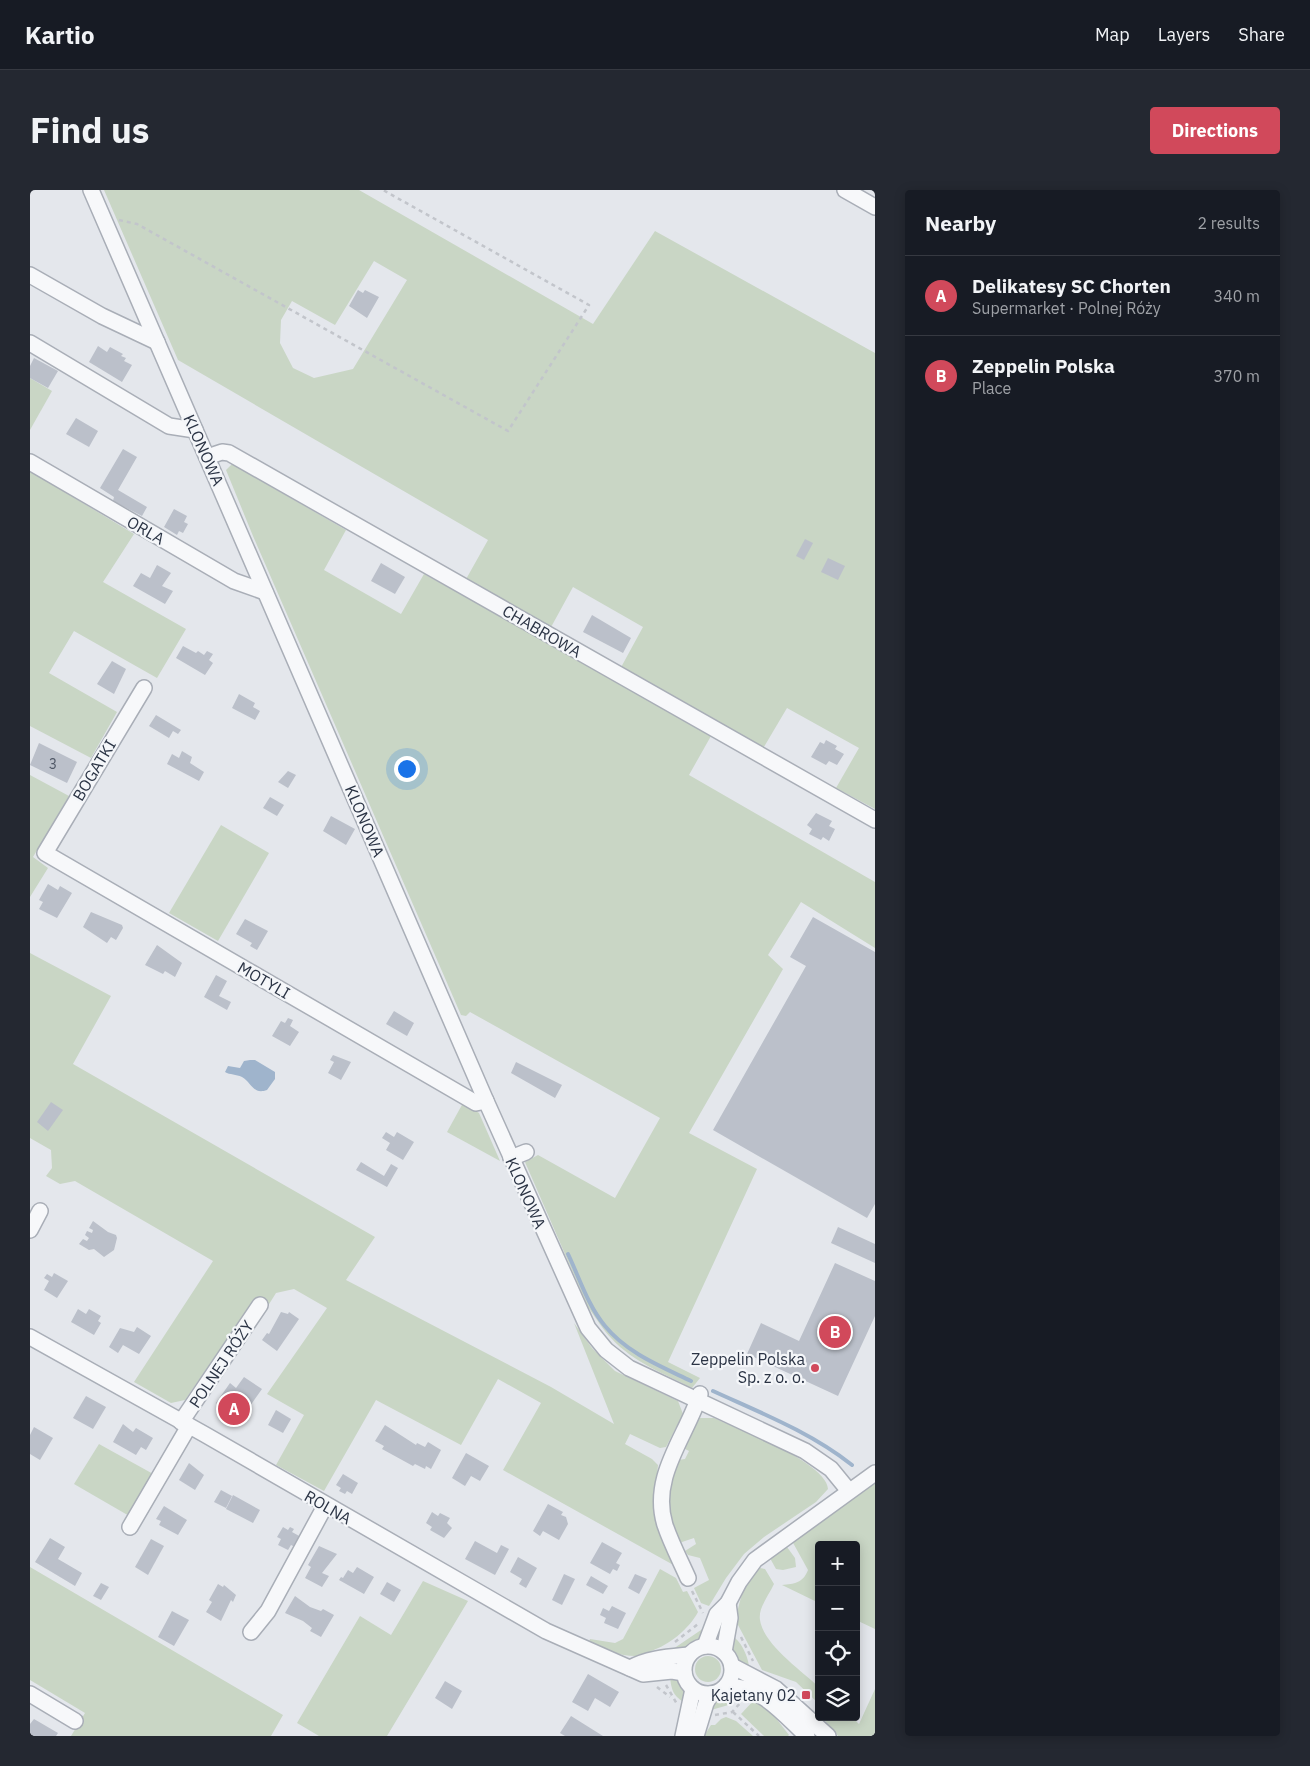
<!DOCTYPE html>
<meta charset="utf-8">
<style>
:root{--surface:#171b24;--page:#242831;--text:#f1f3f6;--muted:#9ea1a6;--line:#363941;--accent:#d1495b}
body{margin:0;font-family:"IBM Plex Sans",sans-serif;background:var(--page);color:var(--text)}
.controls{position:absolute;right:15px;bottom:15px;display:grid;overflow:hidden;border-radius:5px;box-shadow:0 2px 12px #0003}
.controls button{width:45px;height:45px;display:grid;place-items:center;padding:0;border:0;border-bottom:1px solid var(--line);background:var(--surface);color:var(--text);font:25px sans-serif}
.you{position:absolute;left:376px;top:578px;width:18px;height:18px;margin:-12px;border:4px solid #fff;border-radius:50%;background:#1a73e8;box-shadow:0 0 0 8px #1a73e833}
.badge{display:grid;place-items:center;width:32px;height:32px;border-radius:50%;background:var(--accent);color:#fff;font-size:16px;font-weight:700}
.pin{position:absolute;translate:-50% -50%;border:2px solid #fff;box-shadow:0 1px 5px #0006}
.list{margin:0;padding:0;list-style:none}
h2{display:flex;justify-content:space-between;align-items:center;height:65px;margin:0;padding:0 20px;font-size:21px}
h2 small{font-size:16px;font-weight:400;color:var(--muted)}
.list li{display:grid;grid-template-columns:32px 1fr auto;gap:15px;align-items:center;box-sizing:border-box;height:80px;padding:0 20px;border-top:1px solid var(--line)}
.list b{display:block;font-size:19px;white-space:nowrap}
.list p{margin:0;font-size:16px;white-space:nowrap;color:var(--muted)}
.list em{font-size:16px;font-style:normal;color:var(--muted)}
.icon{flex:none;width:28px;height:28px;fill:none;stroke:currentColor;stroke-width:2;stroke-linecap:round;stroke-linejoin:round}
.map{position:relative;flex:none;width:845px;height:1546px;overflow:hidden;border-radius:5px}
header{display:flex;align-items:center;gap:30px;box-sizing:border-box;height:70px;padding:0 25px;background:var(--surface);border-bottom:1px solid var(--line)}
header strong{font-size:24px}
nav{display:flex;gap:28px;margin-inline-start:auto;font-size:18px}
.intro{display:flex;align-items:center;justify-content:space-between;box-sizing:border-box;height:120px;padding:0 30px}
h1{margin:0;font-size:35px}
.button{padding:12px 22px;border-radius:5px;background:var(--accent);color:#fff;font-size:18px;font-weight:700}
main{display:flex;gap:30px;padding:0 30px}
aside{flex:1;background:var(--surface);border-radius:5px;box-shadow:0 2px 12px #0003}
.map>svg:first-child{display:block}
.green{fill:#c9d6c5;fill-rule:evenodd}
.water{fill:#9fb4cc}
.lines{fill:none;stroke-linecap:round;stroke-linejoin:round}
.stream{stroke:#9fb4cc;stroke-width:4}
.building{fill:#bbc0ca}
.minor-casing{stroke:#a9aeb7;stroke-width:18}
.path{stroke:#c2c5cb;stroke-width:2.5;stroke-dasharray:4 4;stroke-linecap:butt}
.minor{stroke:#f7f8fa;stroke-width:15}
.poi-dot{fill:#d1495b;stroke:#f4f6f9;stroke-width:2}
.labels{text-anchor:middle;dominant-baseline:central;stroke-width:4.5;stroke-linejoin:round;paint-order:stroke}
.number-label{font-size:14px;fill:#4f5766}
.street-label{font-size:16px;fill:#2b3445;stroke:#f4f6f9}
.poi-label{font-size:16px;fill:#2b3445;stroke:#f4f6f9;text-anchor:end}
</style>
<header>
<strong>Kartio</strong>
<nav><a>Map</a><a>Layers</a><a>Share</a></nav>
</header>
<div class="intro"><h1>Find us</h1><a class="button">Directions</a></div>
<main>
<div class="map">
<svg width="845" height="1546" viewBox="0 0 845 1546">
<rect width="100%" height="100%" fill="#e4e7ec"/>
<g class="green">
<path d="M 74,0 L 329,0 L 563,134 L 625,41 L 845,163 L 845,619 L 806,598 L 829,558 L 757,518 L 731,562 L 589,481 L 613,437 L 543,397 L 520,439 L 435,391 L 458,350 L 148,170 ZM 344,71 L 377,90 L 323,179 L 284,188 L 263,178 L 250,153 L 251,130 L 262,111 L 305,135 Z"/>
<polygon points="0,188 22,201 0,240"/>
<path d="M 202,274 L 316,340 L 294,380 L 371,424 L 394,384 L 609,503 L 681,546 L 659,585 L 845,692 L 845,758 L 771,712 L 738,765 L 753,779 L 659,943 L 727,979 L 638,1172 L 670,1188 L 662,1198 C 635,1184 603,1172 582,1149 C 573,1140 566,1128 558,1117 L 495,972 L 508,965 L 585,1008 L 630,928 L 440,822 L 436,826 L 431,825 L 223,346 L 196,280 Z"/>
<polygon points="0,281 104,344 73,392 156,439 127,488 44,441 19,483 87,522 61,568 0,536"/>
<polygon points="0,585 39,606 3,667 18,678 0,707"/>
<polygon points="191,635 239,663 188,751 139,723"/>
<polygon points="0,763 81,806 43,874 345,1047 316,1090 521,1197 584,1234 544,1133 562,1158 585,1181 648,1211 653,1224 636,1257 630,1258 600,1244 595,1254 622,1269 628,1275 624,1315 628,1335 647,1377 473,1280 511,1213 468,1189 431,1255 346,1210 294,1301 246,1275 274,1225 237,1204 297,1118 264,1099 246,1103 236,1119 224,1110 155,1210 141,1213 104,1192 183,1071 45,991 30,994 16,986 22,978 21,960 0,948"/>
<polygon points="433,913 449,923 470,971 417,942"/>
<path d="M 670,1228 L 684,1228 C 707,1239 797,1272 798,1299 L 786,1312 L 734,1347 L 714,1364 L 696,1388 L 679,1416 L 671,1413 L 664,1398 L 679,1390 L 670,1368 L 658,1365 L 655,1361 L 666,1354 L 664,1348 L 649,1353 C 638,1323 636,1300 648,1270 L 655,1269 L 659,1261 L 653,1258 Z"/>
<polygon points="69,1254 125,1285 101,1327 44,1294"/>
<path d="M 845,1292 L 845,1439 L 826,1430 L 826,1355 L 789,1355 L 789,1413 L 752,1395 C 764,1394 773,1393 778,1380 L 762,1351 Z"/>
<polygon points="757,1357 765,1368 766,1377 753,1380 746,1379 741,1370 741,1366"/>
<polygon points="0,1377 253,1525 241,1546 41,1546 55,1523 0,1490"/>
<path d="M 730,1378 L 735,1379 L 744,1394 C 739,1405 728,1418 730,1430 C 734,1455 771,1480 789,1497 L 789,1514 L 766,1492 L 732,1480 L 708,1435 L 705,1433 C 709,1415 713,1390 730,1378 Z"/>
<path d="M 630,1379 L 646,1388 L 653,1402 L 657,1401 L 668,1422 C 659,1439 639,1455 621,1461 L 621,1464 C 598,1470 580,1462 559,1452 L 560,1449 L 585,1453 L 593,1449 Z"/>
<polygon points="393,1391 438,1411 357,1546 289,1546 267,1533 330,1426 361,1445"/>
<polygon points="674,1438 673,1448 654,1459 640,1461"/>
<path d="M 700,1445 C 711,1449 719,1468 719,1479 C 707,1470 700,1461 700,1445 Z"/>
<circle cx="678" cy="1479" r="13"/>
<path d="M 640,1486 C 654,1491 657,1498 656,1513 C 643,1507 641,1499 640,1486 Z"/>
<polygon points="845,1499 845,1546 808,1546 792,1527 822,1527 829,1534"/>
<polygon points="699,1501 712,1503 702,1514 681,1520 687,1507"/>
<polygon points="724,1510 738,1518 759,1545 758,1546 734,1546 711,1524"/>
<polygon points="696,1527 706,1531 723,1546 674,1546 681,1535 685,1535 691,1529"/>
</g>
<path class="water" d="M 220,870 L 225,870 L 245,882 L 245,889 L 237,900 C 223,905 222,893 212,887 C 206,884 200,885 195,882 L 198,876 L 210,878 L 214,871 Z"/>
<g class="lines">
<g class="stream">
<path d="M 538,1064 C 549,1087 558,1116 575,1136 C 597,1163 630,1176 661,1191"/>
<path d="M 683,1201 C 731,1223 780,1242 822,1275"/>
</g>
</g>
<g class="building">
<polygon points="328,100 333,103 335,100 349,107 337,128 319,116"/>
<polygon points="68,156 77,162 80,157 93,164 91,166 96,168 94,171 102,175 92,192 59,172"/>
<polygon points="4,168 28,181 18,198 0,188 0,176"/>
<polygon points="46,228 68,241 59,257 36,244"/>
<polygon points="93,259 107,267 88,300 117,317 112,326 83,311 84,307 70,298"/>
<polygon points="144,319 157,326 154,332 158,334 153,343 149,341 147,345 134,337"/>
<polygon points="775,349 783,353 774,370 766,366"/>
<polygon points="798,368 815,376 808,390 791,382"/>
<polygon points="351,373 375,387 365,404 341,391"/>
<polygon points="127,375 141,383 132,396 143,401 135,414 103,396 111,383 120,388"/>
<polygon points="562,425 601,448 593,463 553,442"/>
<polygon points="153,456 166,463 168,461 174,465 177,461 183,464 179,470 183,473 175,485 146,468"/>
<polygon points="82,471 96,479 84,504 67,494"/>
<polygon points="209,504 225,513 223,517 230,521 225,530 202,518"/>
<polygon points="126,525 151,540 148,544 143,541 139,548 119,536"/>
<polygon points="796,550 807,556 805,559 814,564 807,575 799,571 796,575 781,567 790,552 794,554"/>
<polygon points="9,553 47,572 37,593 0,575"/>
<polygon points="152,561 162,567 160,573 174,582 169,591 137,574 142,564 149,568"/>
<polygon points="258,581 266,585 258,598 248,592"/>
<polygon points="240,607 254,615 247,626 233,618"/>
<polygon points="786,623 802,631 799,636 805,639 799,651 793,647 791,650 779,644 782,639 777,635"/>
<polygon points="301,626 325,639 316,655 293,641"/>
<polygon points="18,694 28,700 30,696 42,703 27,728 9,719 13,712 9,710"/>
<polygon points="61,722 92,735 93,738 86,750 81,747 77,753 53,737"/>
<polygon points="783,727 845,762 845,1014 837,1028 683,940 776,776 760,767"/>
<polygon points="215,729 238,741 227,760 220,756 222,753 206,744"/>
<polygon points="127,755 152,773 145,787 135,781 133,784 115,775"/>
<polygon points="186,785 197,791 189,806 201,812 197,820 174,807"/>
<polygon points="364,821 384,833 377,846 356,834"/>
<polygon points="258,828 263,830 260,836 269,842 260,856 242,846 251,831 255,833"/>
<polygon points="303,865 321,872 311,890 298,883 304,872 300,870"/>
<polygon points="486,872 532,895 525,908 481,883"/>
<polygon points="21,912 33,920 18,941 7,932"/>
<polygon points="356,942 364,947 367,942 384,952 373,970 356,960 360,953 352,948"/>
<polygon points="331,972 354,986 361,974 368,978 357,997 326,980"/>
<polygon points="63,1031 78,1042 86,1045 87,1048 84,1060 74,1067 64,1059 59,1060 49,1054 53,1049 57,1051 59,1048 55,1045 57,1041 62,1043 63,1040 59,1038"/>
<polygon points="808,1037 845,1054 845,1073 801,1053"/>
<polygon points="805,1073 845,1091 845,1126 808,1206 717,1164 731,1133 769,1151"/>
<polygon points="24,1083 38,1091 27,1108 14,1100 19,1091 14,1088 17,1084 22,1087"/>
<polygon points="48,1119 56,1124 59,1119 71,1126 68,1131 71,1133 64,1145 41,1132"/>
<polygon points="251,1122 258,1124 259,1122 269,1129 247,1161 232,1150 237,1143 239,1144"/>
<polygon points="107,1137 121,1146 109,1164 93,1155 88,1163 79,1157 90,1138 104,1142"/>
<polygon points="214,1187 232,1199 210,1230 186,1213 200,1193 206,1198"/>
<polygon points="56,1206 76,1217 63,1239 43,1228"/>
<polygon points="246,1220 261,1229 253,1243 238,1235"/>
<polygon points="93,1234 103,1242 106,1238 123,1248 116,1260 111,1257 106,1265 83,1252"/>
<polygon points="355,1235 386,1255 387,1253 395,1257 398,1252 411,1260 401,1279 396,1276 395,1279 385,1274 383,1276 352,1259 354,1256 345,1251"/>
<polygon points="4,1237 23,1248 10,1270 0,1264 0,1245"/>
<polygon points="436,1263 459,1276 450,1291 441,1286 435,1296 422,1288"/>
<polygon points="159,1273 174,1285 165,1300 149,1290"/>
<polygon points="313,1284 328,1293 322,1304 317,1301 315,1304 309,1301 311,1298 306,1295"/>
<polygon points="191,1300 202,1306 196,1318 184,1312"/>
<polygon points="203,1305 230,1320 223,1333 196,1319"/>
<polygon points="518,1314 533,1322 531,1325 536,1327 538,1334 529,1350 513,1341 510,1346 503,1341"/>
<polygon points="134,1316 157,1330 148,1345 129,1335 131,1331 126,1329"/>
<polygon points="402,1322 408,1326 410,1323 420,1328 417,1333 422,1338 414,1348 400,1340 402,1337 396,1333"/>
<polygon points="253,1337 258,1340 260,1337 264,1339 262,1342 271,1347 265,1357 261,1355 258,1360 248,1355 251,1349 247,1347"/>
<polygon points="20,1348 35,1357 28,1369 52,1383 45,1396 5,1372"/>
<polygon points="121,1349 134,1356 118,1385 105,1377"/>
<polygon points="445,1351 467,1363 471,1355 479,1359 465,1385 435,1369"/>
<polygon points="572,1352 592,1363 586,1373 590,1375 587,1381 583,1379 580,1384 560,1373"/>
<polygon points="289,1356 307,1364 292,1383 299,1386 292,1397 275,1388 281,1377 278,1375"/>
<polygon points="488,1367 507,1378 496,1398 489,1394 492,1389 480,1382"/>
<polygon points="327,1377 344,1387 334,1404 309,1390 311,1387 313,1388 318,1380 323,1383"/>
<polygon points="534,1384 545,1389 532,1415 522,1410"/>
<polygon points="605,1384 617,1389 609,1404 598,1398"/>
<polygon points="561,1386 578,1396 573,1404 556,1395"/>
<polygon points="357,1392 371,1400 364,1412 350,1404"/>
<polygon points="71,1393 79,1397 71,1410 63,1406"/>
<polygon points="188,1394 193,1397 194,1395 206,1405 203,1412 201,1410 191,1431 176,1422 182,1412 179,1410"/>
<polygon points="265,1406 280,1417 291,1421 293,1419 304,1425 291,1447 280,1441 282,1438 273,1431 255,1423"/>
<polygon points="582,1416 596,1423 588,1439 574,1433 576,1428 570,1425 573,1418 579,1421"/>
<polygon points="142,1421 159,1430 144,1456 128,1447"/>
<polygon points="558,1484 589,1502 580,1517 565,1508 558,1521 542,1512"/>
<polygon points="415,1491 432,1501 422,1519 405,1508"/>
<polygon points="541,1526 573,1546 535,1546 530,1543"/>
<polygon points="4,1529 28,1543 26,1546 0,1546 0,1534"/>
</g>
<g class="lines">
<g class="minor-casing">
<g id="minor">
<polyline points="61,0 456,911 558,1138 576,1160 599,1178 775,1261 801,1279 819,1301"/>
<polyline points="815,0 845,17"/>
<polyline points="0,85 72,126 127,152"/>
<polyline points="0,153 139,236 165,240"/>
<polyline points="177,267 192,262 199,263 845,630"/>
<polyline points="0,272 204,391 235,402"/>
<polyline points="114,498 15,663 446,913 456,911"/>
<polyline points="481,968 496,962"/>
<polyline points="0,1040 10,1021"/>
<polyline points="0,1147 174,1244 516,1441 613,1484 642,1481 654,1483"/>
<polyline points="151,1232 230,1115"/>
<polyline points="100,1337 159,1236"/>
<path d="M 658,1388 C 650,1370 641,1353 635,1335 C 620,1287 656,1247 670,1204"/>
<polyline points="221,1442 238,1421 295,1316"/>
<circle cx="678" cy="1480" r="24"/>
<polyline points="675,1456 687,1424 698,1413 709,1392 725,1370 845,1283"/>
<polyline points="694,1462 700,1428 698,1413"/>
<polyline points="702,1476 746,1499 798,1546"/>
<path d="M 600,1478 C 618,1468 638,1467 659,1465"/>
<path d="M 696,1496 C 732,1496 752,1523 777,1546"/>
<polyline points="0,1504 45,1531"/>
<polyline points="653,1546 663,1499"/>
<polyline points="666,1546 676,1513 681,1504"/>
</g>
</g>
<g class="path">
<polyline points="89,30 107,34 478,241 559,115 353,0"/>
<polyline points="662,1401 673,1423"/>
<polyline points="711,1447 723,1471"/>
<polyline points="645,1452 668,1434"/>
<polyline points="636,1495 647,1514"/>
<polyline points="627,1497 640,1507"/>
<polyline points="703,1522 729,1546"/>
<polyline points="685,1525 702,1522 712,1511"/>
</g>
<use href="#minor" class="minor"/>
</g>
<g class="poi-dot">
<circle cx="785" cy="1178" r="5"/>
<rect x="771" y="1500" width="10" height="10" rx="2.5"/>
</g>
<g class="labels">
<g class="number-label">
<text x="23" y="574">3</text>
</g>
<g class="street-label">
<text transform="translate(174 260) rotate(66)">KLONOWA</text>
<text transform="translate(116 340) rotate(30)">ORLA</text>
<text transform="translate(512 441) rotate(30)">CHABROWA</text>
<text transform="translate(64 580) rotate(-59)">BOGATKI</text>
<text transform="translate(335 631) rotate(67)">KLONOWA</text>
<text transform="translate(234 790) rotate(30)">MOTYLI</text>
<text transform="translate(496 1003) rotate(66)">KLONOWA</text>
<text transform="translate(191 1174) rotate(-56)">POLNEJ RÓŻY</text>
<text transform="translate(298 1317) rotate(30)">ROLNA</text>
</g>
<g class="poi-label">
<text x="775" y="1169">Zeppelin Polska<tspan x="775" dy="18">Sp. z o. o.</tspan></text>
<text x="766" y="1505">Kajetany 02</text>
</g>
</g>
</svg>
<div class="controls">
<button>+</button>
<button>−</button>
<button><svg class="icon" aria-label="locate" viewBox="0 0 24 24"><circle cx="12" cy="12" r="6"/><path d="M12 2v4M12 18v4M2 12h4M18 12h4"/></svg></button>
<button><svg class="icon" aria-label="layers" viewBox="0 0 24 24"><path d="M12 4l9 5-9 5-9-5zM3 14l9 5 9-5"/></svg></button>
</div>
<div class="you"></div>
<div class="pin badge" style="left:204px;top:1219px">A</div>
<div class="pin badge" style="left:805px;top:1142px">B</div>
</div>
<aside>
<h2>Nearby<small>2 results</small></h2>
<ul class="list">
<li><span class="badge">A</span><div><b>Delikatesy SC Chorten</b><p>Supermarket · Polnej Róży</p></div><em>340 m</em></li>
<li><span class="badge">B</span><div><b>Zeppelin Polska</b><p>Place</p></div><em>370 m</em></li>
</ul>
</aside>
</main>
